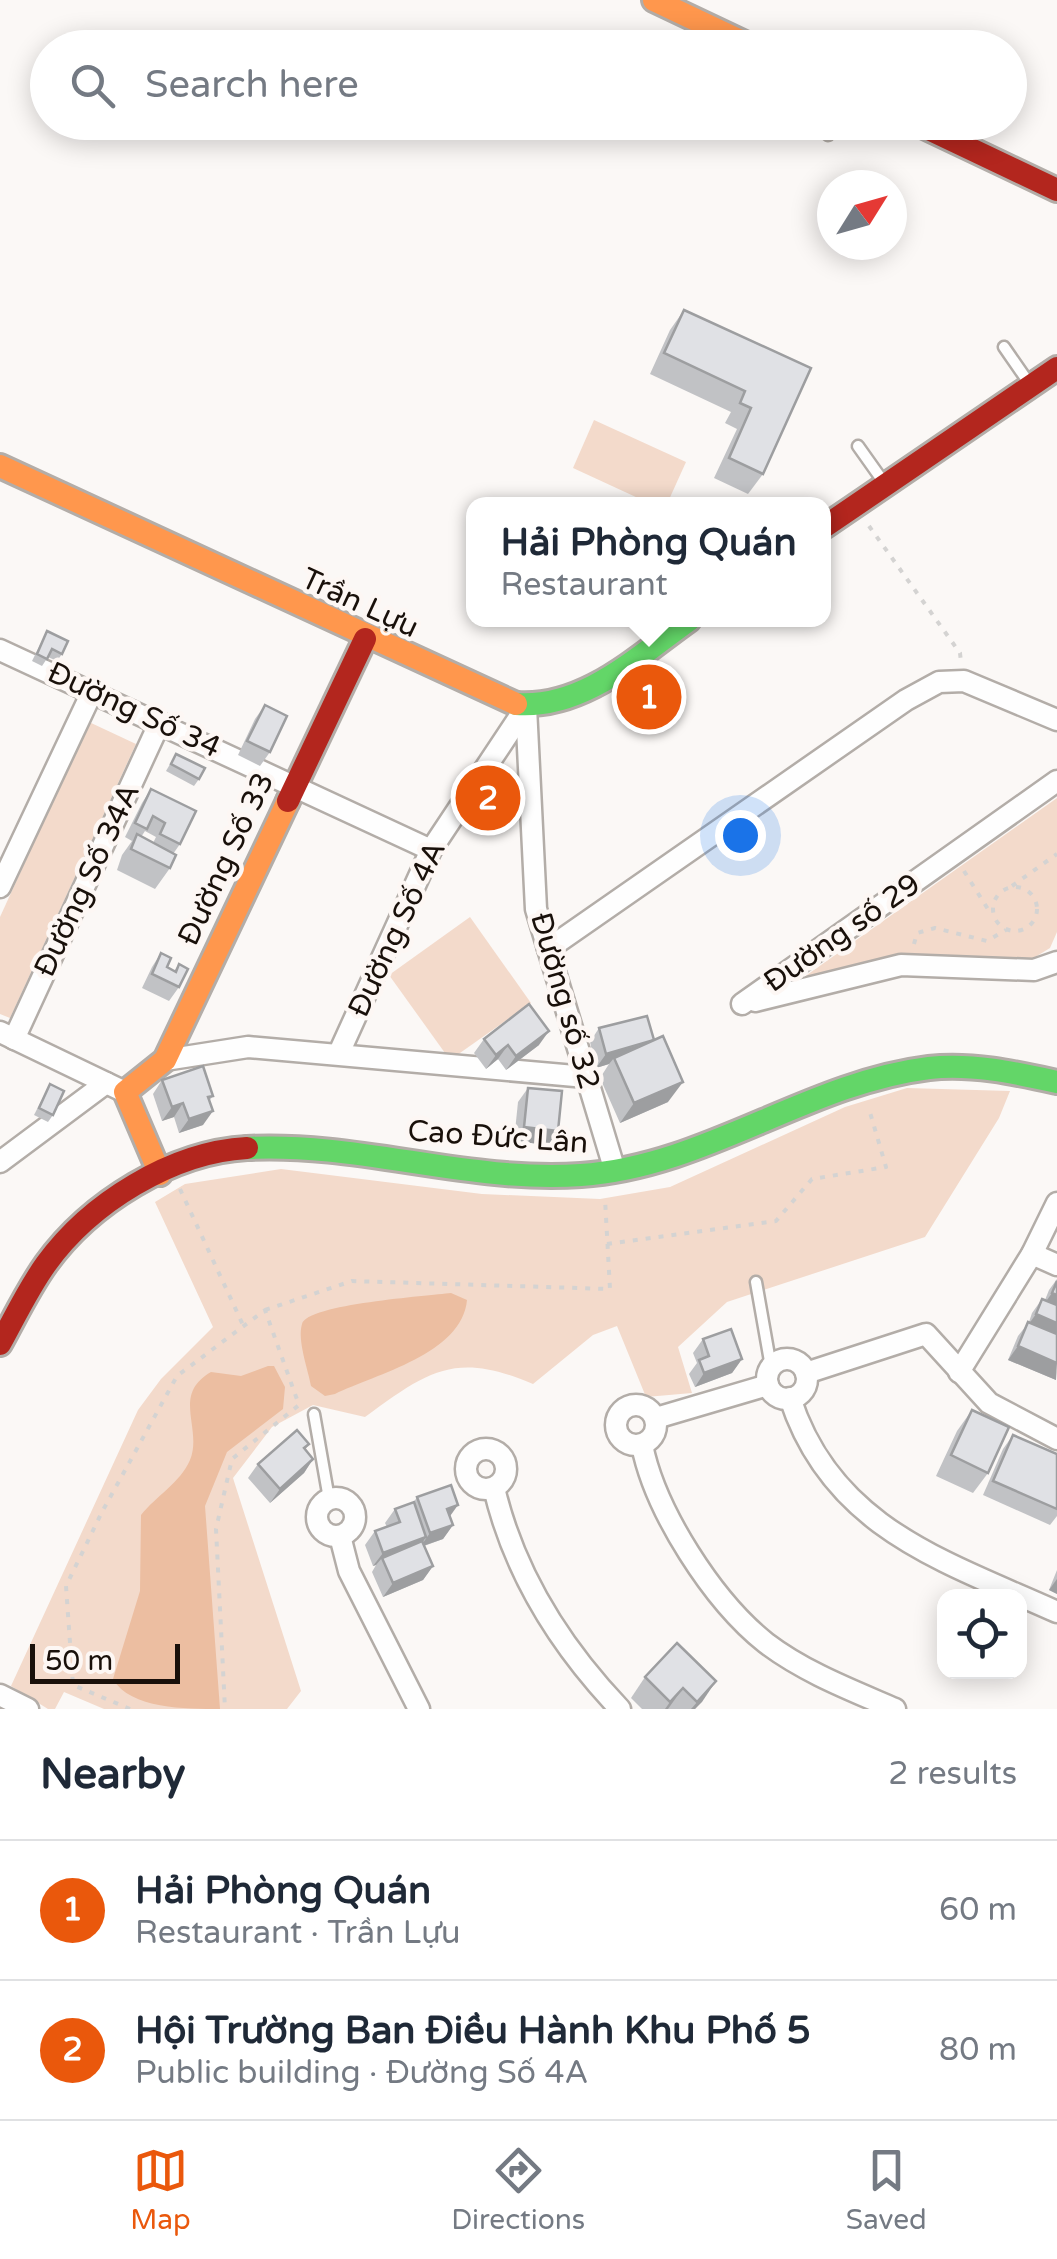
<!DOCTYPE html>
<meta charset="utf-8">
<style>
:root{--surface:#fff;--page:#f2f2f3;--text:#1f2937;--muted:#747a83;--line:#e0e1e3;--accent:#ea580c}
body{margin:0;font-family:"Varela Round",sans-serif;background:var(--page);color:var(--text)}
.controls{position:absolute;right:30px;bottom:30px;display:grid;overflow:hidden;border-radius:20px;box-shadow:0 5px 25px #0003}
.controls button{width:90px;height:90px;display:grid;place-items:center;padding:0;border:0;border-bottom:2px solid var(--line);background:var(--surface);color:var(--text);font:50px sans-serif}
.compass{position:absolute;left:817px;top:170px;width:90px;height:90px;border-radius:50%;background:var(--surface);box-shadow:0 5px 25px #0003;rotate:53deg}
.scale{position:absolute;left:30px;bottom:25px;width:150px;box-sizing:border-box;padding-left:10px;border:5px solid #19100a;border-top:0;font-size:28px;line-height:35px;white-space:nowrap;color:#19100a;-webkit-text-stroke:8px #fdf7f4;paint-order:stroke}
.you{position:absolute;left:740px;top:835px;width:35px;height:35px;margin:-25px;border:8px solid #fff;border-radius:50%;background:#1a73e8;box-shadow:0 0 0 15px #1a73e833}
.badge{display:grid;place-items:center;width:65px;height:65px;border-radius:50%;background:var(--accent);color:#fff;font-size:32px;font-weight:700}
.pin{position:absolute;translate:-50% -50%;border:5px solid #fff;box-shadow:0 2px 10px #0006}
.popup{position:absolute;left:466px;top:497px;width:365px;height:130px;box-sizing:border-box;display:grid;place-content:center;border-radius:20px;background:var(--surface);filter:drop-shadow(0 2px 8px #0005);font-size:32px;white-space:nowrap;color:var(--muted)}
.popup b{font-size:38px;color:var(--text)}
.popup::after{content:'';position:absolute;left:50%;top:100%;margin-left:-20px;border:20px solid transparent;border-top-color:var(--surface)}
.list{margin:0;padding:0;list-style:none}
h2{display:flex;justify-content:space-between;align-items:center;height:130px;margin:0;padding:0 40px;font-size:42px}
h2 small{font-size:32px;font-weight:400;color:var(--muted)}
.list li{display:grid;grid-template-columns:65px 1fr auto;gap:30px;align-items:center;box-sizing:border-box;height:140px;padding:0 40px;border-top:2px solid var(--line)}
.list b{display:block;font-size:38px;white-space:nowrap}
.list p{margin:0;font-size:32px;white-space:nowrap;color:var(--muted)}
.list em{font-size:32px;font-style:normal;color:var(--muted)}
.icon{flex:none;width:55px;height:55px;fill:none;stroke:currentColor;stroke-width:2;stroke-linecap:round;stroke-linejoin:round}
.map{position:relative;flex:none;width:1057px;height:1709px;overflow:hidden}
.search{position:absolute;background:var(--surface);box-shadow:0 5px 25px #0003;left:30px;right:30px;top:30px;height:110px;display:flex;align-items:center;gap:25px;box-sizing:border-box;padding:0 35px;border-radius:55px;color:var(--muted);font-size:38px}
.sheet{height:410px;background:var(--surface)}
nav{display:flex;justify-content:space-around;align-items:center;box-sizing:border-box;height:140px;border-top:2px solid var(--line);background:var(--surface);font-size:28px;color:var(--muted)}
nav a{display:grid;justify-items:center;gap:5px}
nav .on{color:var(--accent)}
.map>svg:first-child{display:block}
.green{fill:#f3dacb}
.water{fill:#ecbea1}
.lines{fill:none;stroke-linecap:round;stroke-linejoin:round}
.lane-casing{stroke:#b3ada8;stroke-width:15}
.street-casing{stroke:#b3ada8;stroke-width:25}
.fast-casing{stroke:#b3ada8;stroke-width:28}
.slow-casing{stroke:#b3ada8;stroke-width:28}
.jam-casing{stroke:#b3ada8;stroke-width:28}
.path{stroke:#d4d3d2;stroke-width:4;stroke-dasharray:5 8;stroke-linecap:butt}
.lane{stroke:#fefefe;stroke-width:10}
.street{stroke:#fefefe;stroke-width:20}
.fast{stroke:#63d668;stroke-width:22}
.slow{stroke:#ff974d;stroke-width:22}
.jam{stroke:#b3261e;stroke-width:22}
.wall{fill:#c1c2c5;fill-rule:evenodd}
.shaded-wall{fill:#9d9ea0}
.building{fill:#e0e1e5;stroke:#9d9ea0;stroke-width:2.5}
.labels{text-anchor:middle;dominant-baseline:central;stroke-width:9;stroke-linejoin:round;paint-order:stroke}
.street-label{font-size:30px;fill:#19100a;stroke:#fdf7f4}
</style>
<div class="map">
<svg width="1057" height="1709" viewBox="0 0 1057 1709">
<rect width="100%" height="100%" fill="#fbf8f6"/>
<g class="green">
<polygon points="594,420 686,462 667,504 651,504 573,468"/>
<polygon points="89,722 136,744 10,1018 0,1014 0,917"/>
<polygon points="1057,798 1057,932 1050,948 1032,959 893,955 797,982"/>
<polygon points="470,917 531,1003 450,1060 389,975"/>
<path d="M 907,1088 L 1010,1091 L 999,1118 L 925,1237 L 727,1302 L 678,1347 L 692,1393 L 646,1397 L 617,1326 L 593,1335 L 533,1384 C 456,1351 429,1370 365,1417 L 313,1405 L 272,1427 L 233,1478 L 301,1691 L 287,1709 L 104,1709 L 64,1692 L 55,1709 L 48,1709 L 11,1686 L 138,1410 L 161,1379 L 213,1327 L 155,1202 L 185,1184 L 281,1169 L 482,1194 L 600,1199 L 670,1187 L 845,1107 Z"/>
</g>
<g class="water">
<path d="M 451,1293 L 467,1300 C 462,1354 376,1374 335,1394 L 325,1396 L 311,1386 C 308,1369 297,1340 302,1324 C 307,1304 428,1296 451,1293 Z"/>
<path d="M 268,1366 L 274,1366 L 285,1387 L 283,1409 L 227,1452 L 205,1506 L 220,1709 C 186,1709 130,1709 113,1679 L 140,1591 L 141,1515 C 156,1496 180,1483 190,1460 C 203,1428 171,1395 211,1372 L 241,1376 Z"/>
</g>
<g class="lines">
<g class="lane-casing">
<g id="lane">
<polyline points="828,135 834,122"/>
<polyline points="1004,347 1029,383"/>
<polyline points="858,446 885,484"/>
<polyline points="756,1282 771,1367"/>
<polyline points="314,1414 329,1499"/>
</g>
</g>
<g class="street-casing">
<g id="street">
<polyline points="0,650 431,850"/>
<polyline points="526,707 536,909 615,1171"/>
<polyline points="0,887 93,690"/>
<polyline points="548,949 906,700 939,682 964,681 1057,720"/>
<polyline points="755,1001 901,965 1034,970 1057,962"/>
<polyline points="742,1004 1057,781"/>
<polyline points="0,1032 125,1092"/>
<polyline points="14,1039 160,722"/>
<polyline points="339,1053 431,850 526,707"/>
<polyline points="165,1060 248,1047 586,1077"/>
<polyline points="0,1162 106,1083"/>
<polyline points="1032,1254 1057,1265"/>
<circle cx="787" cy="1379" r="20"/>
<polyline points="959,1372 1032,1254 1057,1203"/>
<polyline points="806,1373 926,1334 989,1403 1057,1439"/>
<path d="M 790,1398 C 832,1528 944,1561 1057,1612"/>
<circle cx="636" cy="1425" r="20"/>
<polyline points="656,1418 768,1385"/>
<path d="M 642,1445 C 655,1511 713,1601 766,1643 C 804,1672 851,1690 895,1709"/>
<circle cx="486" cy="1469" r="20"/>
<path d="M 494,1488 C 514,1573 560,1646 620,1709"/>
<circle cx="336" cy="1517" r="19"/>
<polyline points="340,1536 349,1571 419,1709"/>
<polyline points="0,1695 28,1709"/>
</g>
</g>
<g class="fast-casing">
<g id="fast">
<path d="M 516,704 C 584,709 637,657 689,620"/>
<path d="M 247,1148 C 359,1142 469,1183 581,1175 C 705,1167 807,1083 929,1068 C 971,1063 1016,1073 1057,1082"/>
</g>
</g>
<g class="slow-casing">
<g id="slow">
<polyline points="654,0 755,48"/>
<polyline points="0,466 516,704"/>
<polyline points="160,1174 125,1092 165,1060 288,801"/>
</g>
</g>
<g class="jam-casing">
<g id="jam">
<polyline points="914,122 1057,190"/>
<polyline points="824,527 1057,368"/>
<polyline points="288,801 365,639"/>
<path d="M 0,1344 C 15,1317 28,1289 46,1264 C 90,1203 172,1152 247,1148"/>
</g>
</g>
<g class="path">
<polyline points="869,526 960,653 961,662"/>
<polyline points="964,871 991,914"/>
<polyline points="1012,886 1057,854"/>
<circle cx="1015" cy="909" r="22"/>
<polyline points="914,944 917,933 935,928 987,941 1006,930"/>
<polyline points="180,1189 243,1325"/>
<polyline points="607,1244 776,1221 812,1179 886,1167 869,1109"/>
<polyline points="265,1310 352,1281 610,1289 605,1199"/>
<polyline points="130,1709 73,1685 66,1586 102,1512 177,1376 265,1310 299,1405 232,1459 216,1529 225,1709"/>
</g>
<use href="#lane" class="lane"/>
<use href="#street" class="street"/>
<use href="#fast" class="fast"/>
<use href="#slow" class="slow"/>
<use href="#jam" class="jam"/>
</g>
<g class="wall">
<polygon points="684,310 811,368 763,474 748,494 714,478 737,429 725,423 731,412 650,374 670,330"/>
<polygon points="47,631 62,654 57,661 48,657 42,666 32,661"/>
<polygon points="265,705 270,752 260,766 238,755 255,719"/>
<polygon points="176,754 199,779 194,786 166,771"/>
<path d="M 151,789 L 180,844 L 173,854 L 170,868 L 155,889 L 117,870 L 122,855 L 132,841 L 125,837 L 142,803 ZM 145,831 L 156,837 L 153,843 L 141,837 Z"/>
<polygon points="161,953 167,967 174,971 179,964 179,987 169,1001 142,988 152,967"/>
<polygon points="599,1028 668,1102 620,1123 600,1078 609,1064 596,1068 590,1042"/>
<polygon points="484,1039 539,1045 506,1070 498,1059 486,1069 474,1053"/>
<polygon points="162,1080 213,1096 209,1101 203,1125 179,1133 174,1117 162,1121 153,1094"/>
<polygon points="50,1084 53,1115 48,1122 34,1115"/>
<polygon points="528,1088 558,1131 548,1145 514,1141 518,1102"/>
<polygon points="1057,1279 1056,1380 1008,1360 1018,1336 1029,1322 1032,1313 1042,1299 1045,1300 1049,1290"/>
<polygon points="703,1339 742,1359 732,1373 695,1387 689,1374 697,1363 693,1353"/>
<polygon points="972,1410 988,1473 973,1493 936,1476 957,1431"/>
<polygon points="1013,1435 1057,1454 1057,1516 1050,1525 983,1495 1003,1449"/>
<polygon points="309,1444 305,1450 313,1459 304,1473 270,1503 248,1478 258,1464"/>
<polygon points="417,1497 450,1517 453,1525 443,1539 424,1546 433,1566 423,1580 383,1597 372,1572 376,1565 373,1566 365,1545 375,1531 387,1527 385,1523 395,1509 414,1502"/>
<polygon points="1057,1570 1057,1594 1049,1590"/>
<polygon points="645,1677 716,1681 695,1709 642,1709 631,1698"/>
</g>
<g class="shaded-wall">
<polygon points="549,1031 539,1045 506,1070 516,1056"/>
<polygon points="654,1041 614,1058 609,1064 596,1068 606,1054"/>
<polygon points="508,1045 498,1059 486,1069 496,1055"/>
<polygon points="683,1082 668,1102 620,1123 634,1103"/>
<polygon points="183,1103 174,1117 162,1121 172,1107"/>
<polygon points="213,1111 203,1125 179,1133 189,1119"/>
<polygon points="524,1127 558,1131 548,1145 514,1141"/>
<polygon points="1052,1293 1057,1295 1057,1314 1042,1307"/>
<polygon points="1036,1314 1057,1323 1057,1340 1026,1328"/>
<polygon points="1018,1346 1057,1363 1056,1380 1008,1360"/>
<polygon points="742,1359 732,1373 695,1387 704,1373"/>
<polygon points="313,1459 304,1473 270,1503 280,1489"/>
<polygon points="458,1505 448,1519 447,1509"/>
<polygon points="453,1525 443,1539 420,1547 430,1533"/>
<polygon points="426,1537 417,1551 382,1558 376,1565 373,1566 383,1553"/>
<polygon points="433,1566 423,1580 383,1597 393,1583"/>
<polygon points="1057,1579 1057,1594 1049,1590"/>
<polygon points="716,1681 702,1702 695,1709 691,1709"/>
<polygon points="683,1688 668,1709 665,1709 670,1702"/>
</g>
<g class="building">
<polygon points="684,310 811,368 763,474 729,458 751,408 740,403 745,391 664,353"/>
<polygon points="47,631 68,641 62,654 52,649 47,659 37,654"/>
<polygon points="265,705 287,716 270,752 247,741"/>
<polygon points="176,754 205,768 199,779 171,764"/>
<polygon points="151,789 196,811 180,844 160,834 165,823 153,816 147,829 135,823"/>
<polygon points="137,834 176,855 170,868 131,849"/>
<polygon points="161,953 171,958 167,967 176,972 179,964 188,969 179,987 152,974"/>
<polygon points="529,1004 549,1031 516,1056 508,1045 496,1055 484,1039"/>
<polygon points="647,1016 654,1040 606,1054 599,1028"/>
<polygon points="663,1036 683,1082 634,1103 614,1058"/>
<polygon points="203,1066 213,1096 208,1097 213,1111 189,1119 183,1103 172,1107 162,1080"/>
<polygon points="50,1084 64,1091 53,1115 39,1108"/>
<polygon points="528,1088 562,1091 558,1131 524,1127"/>
<polygon points="1057,1281 1057,1295 1052,1293"/>
<polygon points="1042,1299 1057,1305 1057,1323 1036,1314"/>
<polygon points="1028,1322 1057,1334 1057,1363 1018,1346"/>
<polygon points="731,1329 742,1359 704,1373 699,1360 709,1356 703,1339"/>
<polygon points="972,1410 1009,1427 988,1473 951,1455"/>
<polygon points="297,1430 309,1444 304,1448 313,1459 280,1489 258,1464"/>
<polygon points="1013,1435 1057,1454 1057,1509 993,1481"/>
<polygon points="451,1485 458,1505 447,1509 453,1525 430,1533 417,1497"/>
<polygon points="414,1502 426,1537 383,1553 375,1531 400,1522 395,1509"/>
<polygon points="422,1541 433,1566 393,1583 382,1558"/>
<polygon points="677,1643 716,1681 697,1702 683,1688 670,1702 645,1677"/>
</g>
<g class="labels">
<g class="street-label">
<text transform="translate(360 603) rotate(25)">Trần Lựu</text>
<text transform="translate(134 710) rotate(25)">Đường Số 34</text>
<text transform="translate(226 859) rotate(-65)">Đường Số 33</text>
<text transform="translate(87 880) rotate(-65)">Đường Số 34A</text>
<text transform="translate(397 929) rotate(-65)">Đường Số 4A</text>
<text transform="translate(842 933) rotate(-35)">Đường số 29</text>
<text transform="translate(565 1001) rotate(74)">Đường số 32</text>
<text transform="translate(498 1137) rotate(4)">Cao Đức Lân</text>
</g>
</g>
</svg>
<div class="controls">
<button><svg class="icon" aria-label="locate" viewBox="0 0 24 24"><circle cx="12" cy="12" r="6"/><path d="M12 2v4M12 18v4M2 12h4M18 12h4"/></svg></button>
</div>
<svg class="compass" viewBox="-18 -18 36 36"><path d="M0-13l5 13h-10z" fill="#e53935"/><path d="M0 13l5-13h-10z" fill="#747a83"/></svg>
<div class="scale">50 m</div>
<div class="you"></div>
<div class="pin badge" style="left:649px;top:697px">1</div>
<div class="popup"><b>Hải Phòng Quán</b>Restaurant</div>
<div class="pin badge" style="left:488px;top:798px">2</div>
<div class="search"><svg class="icon" aria-label="search" viewBox="0 0 24 24"><circle cx="10" cy="10" r="6"/><path d="M15 15l6 6"/></svg>Search here</div>
</div>
<section class="sheet">
<h2>Nearby<small>2 results</small></h2>
<ul class="list">
<li><span class="badge">1</span><div><b>Hải Phòng Quán</b><p>Restaurant · Trần Lựu</p></div><em>60 m</em></li>
<li><span class="badge">2</span><div><b>Hội Trường Ban Điều Hành Khu Phố 5</b><p>Public building · Đường Số 4A</p></div><em>80 m</em></li>
</ul>
</section>
<nav>
<a class="on"><svg class="icon" aria-label="map" viewBox="0 0 24 24"><path d="M3 6l6-2 6 2 6-2v14l-6 2-6-2-6 2zM9 4v14M15 6v14"/></svg>Map</a>
<a><svg class="icon" aria-label="directions" viewBox="0 0 24 24"><path d="M12 3l9 9-9 9-9-9zM9 14v-3h6M13 9l2 2-2 2"/></svg>Directions</a>
<a><svg class="icon" aria-label="saved" viewBox="0 0 24 24"><path d="M7 4h10v16l-5-4-5 4z"/></svg>Saved</a>
</nav>
